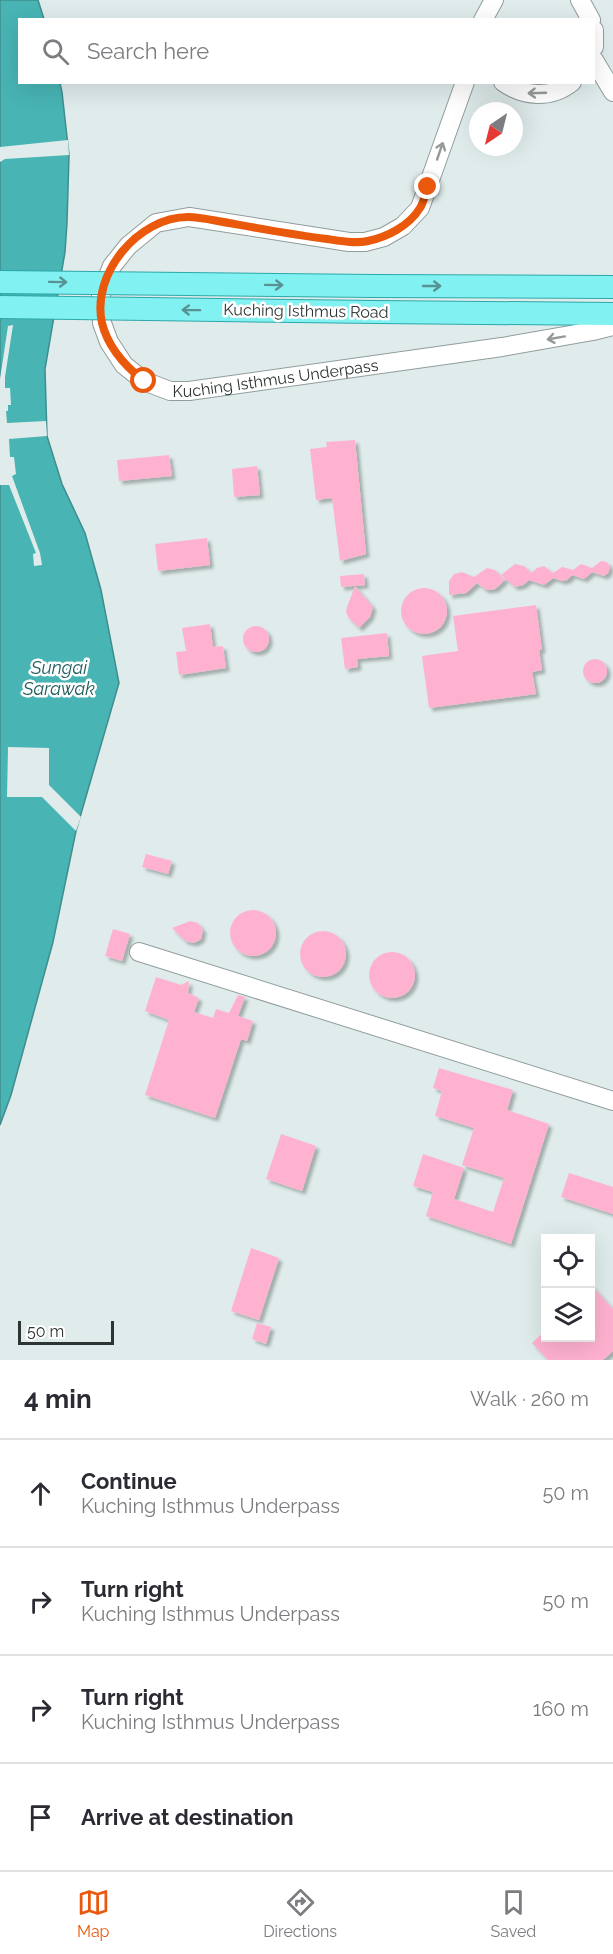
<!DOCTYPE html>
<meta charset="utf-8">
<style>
:root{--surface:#fff;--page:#f7f7f7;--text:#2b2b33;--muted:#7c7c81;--line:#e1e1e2;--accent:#ea580c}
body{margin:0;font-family:Raleway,sans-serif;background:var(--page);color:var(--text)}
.controls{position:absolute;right:18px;bottom:18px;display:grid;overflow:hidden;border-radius:0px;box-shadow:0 6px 24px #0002}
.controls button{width:54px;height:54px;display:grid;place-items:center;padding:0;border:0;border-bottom:2px solid var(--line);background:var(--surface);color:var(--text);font:30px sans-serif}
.compass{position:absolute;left:469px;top:102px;width:54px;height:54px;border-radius:50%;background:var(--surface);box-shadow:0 6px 24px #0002;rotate:215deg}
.scale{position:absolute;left:18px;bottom:15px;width:96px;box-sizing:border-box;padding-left:6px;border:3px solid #2e3333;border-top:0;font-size:16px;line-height:21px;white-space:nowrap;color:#2e3333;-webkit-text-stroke:4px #fff;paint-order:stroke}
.stop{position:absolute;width:18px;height:18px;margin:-14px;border:4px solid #ea580c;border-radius:50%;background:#fff}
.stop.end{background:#ea580c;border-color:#fff;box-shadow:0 2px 6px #0008}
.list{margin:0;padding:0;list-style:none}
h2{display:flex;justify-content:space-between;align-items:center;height:78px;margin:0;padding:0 24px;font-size:26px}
h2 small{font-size:20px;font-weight:400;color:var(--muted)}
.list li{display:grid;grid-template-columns:39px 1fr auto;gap:18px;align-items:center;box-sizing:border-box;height:108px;padding:0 24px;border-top:2px solid var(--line)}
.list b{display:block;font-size:22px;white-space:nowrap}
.list p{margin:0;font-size:20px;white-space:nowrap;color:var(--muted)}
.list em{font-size:20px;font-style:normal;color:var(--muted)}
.icon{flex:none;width:33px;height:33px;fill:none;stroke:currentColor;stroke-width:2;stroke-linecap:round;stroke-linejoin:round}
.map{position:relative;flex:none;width:613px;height:1360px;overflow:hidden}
.search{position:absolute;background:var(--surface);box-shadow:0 6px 24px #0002;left:18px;right:18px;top:18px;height:66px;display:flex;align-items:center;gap:15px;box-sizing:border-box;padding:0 21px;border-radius:0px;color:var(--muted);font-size:22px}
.sheet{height:510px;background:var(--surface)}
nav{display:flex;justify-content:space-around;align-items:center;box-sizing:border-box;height:84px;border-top:2px solid var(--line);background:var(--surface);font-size:16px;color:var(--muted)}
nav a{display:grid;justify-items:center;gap:3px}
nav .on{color:var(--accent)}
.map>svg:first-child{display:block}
.water{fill:#48b4b4;stroke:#408d8d;stroke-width:1.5}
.pier{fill:#dfeceb}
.building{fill:#ffb2d0;filter:url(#shadow)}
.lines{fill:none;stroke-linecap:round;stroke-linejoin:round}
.minor-casing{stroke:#919d9d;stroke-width:20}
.major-casing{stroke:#2da8a9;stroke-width:24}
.minor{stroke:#fff;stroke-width:18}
.major{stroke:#81f1f2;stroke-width:22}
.major-bridge-casing{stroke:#2da8a9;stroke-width:24;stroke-linecap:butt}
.major-bridge{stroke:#81f1f2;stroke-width:22}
.oneway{stroke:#969999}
.oneway2{stroke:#589292}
.route{stroke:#ea580c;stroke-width:8}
.labels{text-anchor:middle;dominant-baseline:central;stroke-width:5;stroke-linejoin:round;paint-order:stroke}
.street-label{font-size:16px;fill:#2e3333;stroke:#fff}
.water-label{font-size:18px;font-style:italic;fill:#205c5c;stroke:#fff}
</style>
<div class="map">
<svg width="613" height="1360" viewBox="0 0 613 1360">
<defs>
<filter id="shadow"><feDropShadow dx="3.5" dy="3.5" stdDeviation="1.5" flood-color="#0004"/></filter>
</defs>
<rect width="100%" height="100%" fill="#dfeceb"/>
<polygon class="water" points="0,0 38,0 44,19 20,20 20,82 60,83 62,92 69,155 67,223 65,252 45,369 47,436 62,484 85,533 101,590 119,683 76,831 53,942 11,1095 0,1125"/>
<g class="pier">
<polygon points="68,140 69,155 5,159 0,162 0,147"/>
<polygon points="13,325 5,377 5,388 10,388 11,405 8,405 8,411 6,411 7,423 46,421 47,436 9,439 10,457 14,457 16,474 12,476 40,553 42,565 34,566 33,554 36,553 9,485 0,485 0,379 8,326"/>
<polygon points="8,747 49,748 49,785 81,817 76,831 42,797 7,797"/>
</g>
<g class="building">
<polygon points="355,440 366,554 340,561 332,498 316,500 310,449 327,447 326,442"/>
<polygon points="169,455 172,476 119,481 117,460"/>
<polygon points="257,466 260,495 234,497 232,469"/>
<polygon points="207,538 210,565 158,571 155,544"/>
<polygon points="601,561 607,562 610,567 608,573 604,576 592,572 584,579 572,575 567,580 562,581 553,578 544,585 529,580 523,585 515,587 501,575 515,564 524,566 531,573 537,568 544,566 553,573 562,567 573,570 581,564 592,568"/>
<polygon points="487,568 495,570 505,580 495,589 486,590 477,583 466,593 449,595 449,581 454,574 462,572 474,577"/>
<polygon points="364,574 365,585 341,587 340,576"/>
<polygon points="355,586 373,607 370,617 359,628 348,617 346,612 347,607"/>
<circle cx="424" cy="611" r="23"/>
<polygon points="536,605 542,650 539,650 542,670 532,672 536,694 429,708 422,656 458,651 453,616"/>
<polygon points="210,624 213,647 223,646 226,668 179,675 176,652 186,651 182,628"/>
<circle cx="256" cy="639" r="13"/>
<polygon points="387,633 389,656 357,659 358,667 345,669 341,638"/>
<circle cx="595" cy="671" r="12"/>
<polygon points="146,854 172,861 168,874 142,867"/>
<circle cx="253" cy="933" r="23"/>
<polygon points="190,921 198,923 203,930 201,939 194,943 185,941 172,928"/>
<polygon points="113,929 130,934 122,961 105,956"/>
<circle cx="323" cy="954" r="23"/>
<circle cx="392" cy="975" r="23"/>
<polygon points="156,977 181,985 189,981 188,993 199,998 194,1012 213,1018 216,1009 229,1013 238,995 245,997 238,1016 253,1021 247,1041 241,1039 215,1118 145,1095 169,1020 145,1011"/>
<polygon points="439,1068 513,1090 507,1110 549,1124 511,1244 426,1216 433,1192 413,1186 423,1154 464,1168 454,1199 493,1212 504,1178 462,1165 474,1128 435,1116 442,1091 433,1088"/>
<polygon points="281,1134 316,1146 302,1191 266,1179"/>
<polygon points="569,1173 613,1187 613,1214 561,1197"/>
<polygon points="251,1248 279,1258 259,1320 231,1311"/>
<polygon points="591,1285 613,1309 613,1351 603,1360 548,1360 532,1343 546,1330 546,1338 591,1338"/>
<polygon points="257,1323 271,1327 266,1344 252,1339"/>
</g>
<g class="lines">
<g class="minor-casing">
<g id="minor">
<polyline points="580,0 591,20"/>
<polyline points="483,20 494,0"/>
<polyline points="594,30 594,47"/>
<polyline points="594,60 613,92"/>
<path id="s1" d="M 465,82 L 420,208 L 403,226 L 384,237 L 365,242 L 349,242 L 189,217 L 156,223 L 128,246 L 112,266 L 101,294 L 102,323 L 109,342 L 124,365 L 144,381 L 170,391 L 189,391 L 502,347 L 593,331 L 613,326"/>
<path d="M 503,82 C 524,97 551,99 572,82"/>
<polyline points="139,952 613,1101"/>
</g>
</g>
<g class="major-casing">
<g id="major">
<polyline points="374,286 613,287"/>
<polyline points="376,312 613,314"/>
</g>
</g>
<use href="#minor" class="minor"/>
<use href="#major" class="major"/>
<g class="major-bridge-casing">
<g id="major-bridge">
<polyline points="0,282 374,286"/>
<polyline points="0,307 376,312"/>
</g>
</g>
<use href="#major-bridge" class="major-bridge"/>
</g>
<defs><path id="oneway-shaft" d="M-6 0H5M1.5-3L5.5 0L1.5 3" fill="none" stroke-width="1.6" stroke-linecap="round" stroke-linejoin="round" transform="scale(1.5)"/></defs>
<g class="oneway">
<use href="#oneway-shaft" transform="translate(537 93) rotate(178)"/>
<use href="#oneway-shaft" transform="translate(440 151) rotate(-71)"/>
<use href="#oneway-shaft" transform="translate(556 338) rotate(170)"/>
</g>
<g class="oneway2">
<use href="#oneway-shaft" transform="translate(58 282) rotate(1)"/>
<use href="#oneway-shaft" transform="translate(274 285) rotate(1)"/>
<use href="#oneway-shaft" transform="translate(432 286)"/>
<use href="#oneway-shaft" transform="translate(191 310) rotate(-179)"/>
</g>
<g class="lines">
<path class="route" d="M 144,381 C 125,366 108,348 102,323 C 91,274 138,217 188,217 C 201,217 216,221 229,223 C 262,229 294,235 327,239 C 340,241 355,244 368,241 C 387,237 409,226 420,208 C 424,202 425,193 428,187"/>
</g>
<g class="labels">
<g class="street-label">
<text transform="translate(306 311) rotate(1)">Kuching Isthmus Road</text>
<text stroke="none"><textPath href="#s1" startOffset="740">Kuching Isthmus Underpass</textPath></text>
</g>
<g class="water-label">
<text x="59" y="667">Sungai<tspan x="59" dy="21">Sarawak</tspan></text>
</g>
</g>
</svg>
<div class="controls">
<button><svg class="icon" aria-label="locate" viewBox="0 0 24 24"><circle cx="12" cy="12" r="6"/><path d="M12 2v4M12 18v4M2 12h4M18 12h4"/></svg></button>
<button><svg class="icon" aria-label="layers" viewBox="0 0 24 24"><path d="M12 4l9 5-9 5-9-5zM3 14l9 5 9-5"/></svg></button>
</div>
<svg class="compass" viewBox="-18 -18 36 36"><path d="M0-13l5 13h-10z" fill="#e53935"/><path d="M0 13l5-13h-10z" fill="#7c7c81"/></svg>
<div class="scale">50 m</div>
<div class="stop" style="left:144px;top:381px"></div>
<div class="stop end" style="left:428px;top:187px"></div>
<div class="search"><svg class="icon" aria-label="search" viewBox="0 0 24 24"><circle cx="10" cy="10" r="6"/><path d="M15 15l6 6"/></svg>Search here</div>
</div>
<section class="sheet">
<h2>4 min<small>Walk · 260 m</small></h2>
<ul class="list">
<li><svg class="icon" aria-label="ahead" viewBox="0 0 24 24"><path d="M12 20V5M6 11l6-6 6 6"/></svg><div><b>Continue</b><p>Kuching Isthmus Underpass</p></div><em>50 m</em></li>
<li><svg class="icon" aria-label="right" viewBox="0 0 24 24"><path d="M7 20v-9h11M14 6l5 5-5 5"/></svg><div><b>Turn right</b><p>Kuching Isthmus Underpass</p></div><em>50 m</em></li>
<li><svg class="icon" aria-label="right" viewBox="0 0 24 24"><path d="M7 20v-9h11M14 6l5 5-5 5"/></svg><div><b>Turn right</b><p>Kuching Isthmus Underpass</p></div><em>160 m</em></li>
<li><svg class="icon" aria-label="arrive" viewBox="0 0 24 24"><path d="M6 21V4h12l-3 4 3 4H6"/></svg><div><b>Arrive at destination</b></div></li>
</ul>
</section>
<nav>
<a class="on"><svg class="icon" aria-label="map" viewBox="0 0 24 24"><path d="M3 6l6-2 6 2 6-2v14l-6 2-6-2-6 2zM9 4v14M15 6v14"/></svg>Map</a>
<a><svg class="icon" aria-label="directions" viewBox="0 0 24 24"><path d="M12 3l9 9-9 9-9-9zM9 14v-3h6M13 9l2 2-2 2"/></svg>Directions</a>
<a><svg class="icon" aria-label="saved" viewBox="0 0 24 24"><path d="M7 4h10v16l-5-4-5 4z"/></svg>Saved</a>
</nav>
